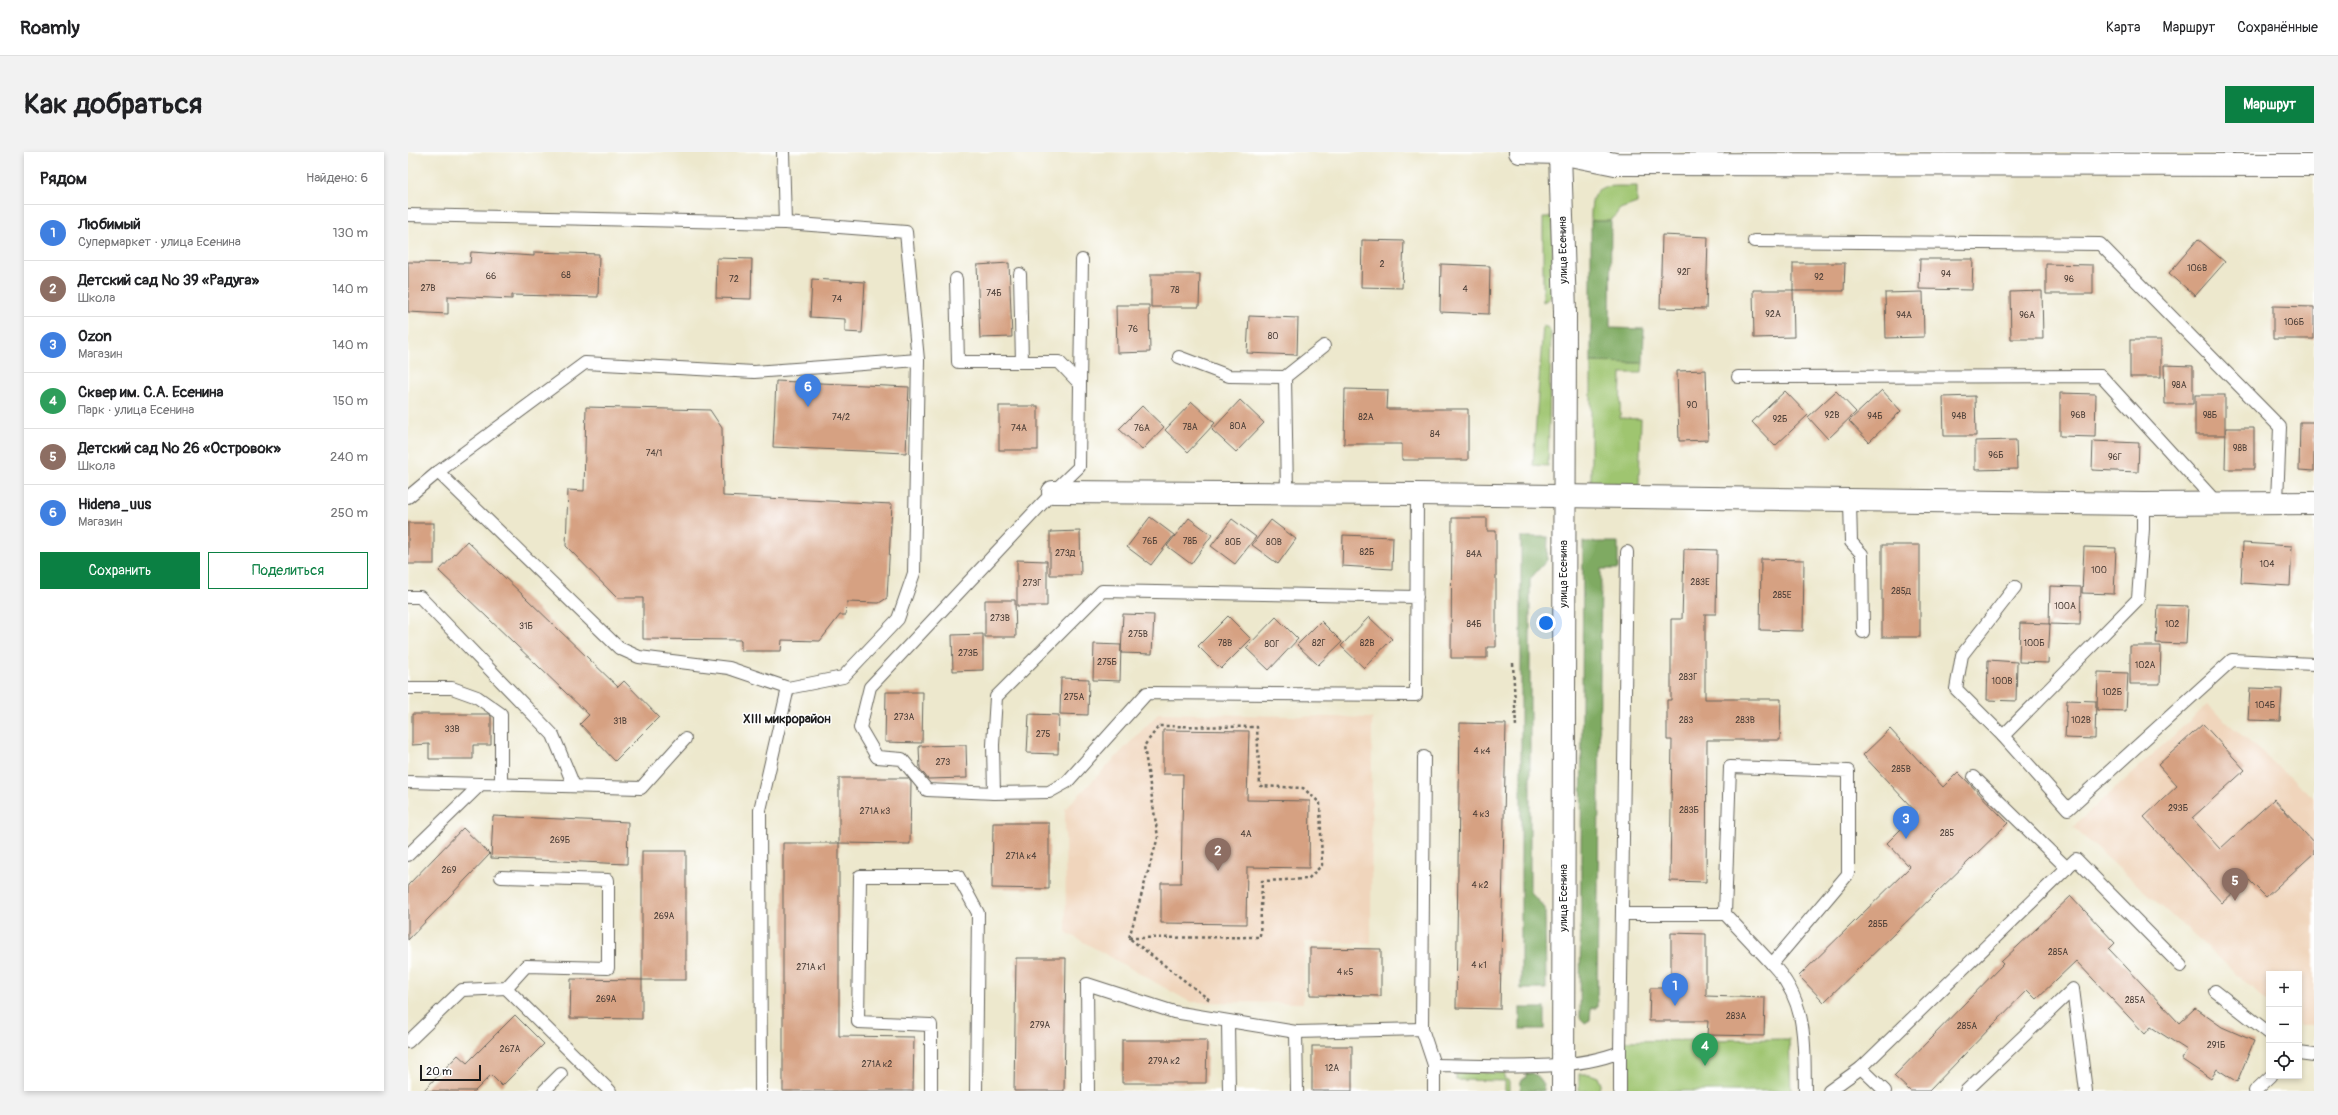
<!DOCTYPE html>
<html lang="ru">
<meta charset="utf-8">
<style>
:root{--surface:#fff;--page:#f2f2f2;--text:#202124;--muted:#757577;--line:#e0e0e0;--accent:#0b8043}
body{margin:0;font-family:Pangolin,sans-serif;background:var(--page);color:var(--text)}
.controls{position:absolute;right:12px;bottom:12px;display:grid;overflow:hidden;border-radius:0px;box-shadow:0 2px 6px #0003}
.controls button{width:36px;height:36px;display:grid;place-items:center;padding:0;border:0;border-bottom:1px solid var(--line);background:var(--surface);color:var(--text);font:20px sans-serif}
.scale{position:absolute;left:12px;bottom:10px;width:61px;box-sizing:border-box;padding-left:4px;border:2px solid #1c1c1c;border-top:0;font-size:11px;line-height:14px;white-space:nowrap;color:#1c1c1c;-webkit-text-stroke:3px #fff;paint-order:stroke}
.you{position:absolute;left:1138px;top:471px;width:14px;height:14px;margin:-10px;border:3px solid #fff;border-radius:50%;background:#1a73e8;box-shadow:0 0 0 6px #1a73e833}
.badge{display:grid;place-items:center;width:26px;height:26px;border-radius:50%;background:var(--accent);color:#fff;font-size:13px;font-weight:700}
.pin{position:absolute;translate:-50% -33px;filter:drop-shadow(0 1px 2px #0008)}
.pin::after{content:'';position:absolute;top:21px;width:14px;height:12px;background:inherit;clip-path:polygon(0 0,100% 0,50% 100%)}
.list{margin:0;padding:0;list-style:none}
h2{display:flex;justify-content:space-between;align-items:center;height:52px;margin:0;padding:0 16px;font-size:17px}
h2 small{font-size:13px;font-weight:400;color:var(--muted)}
.list li{display:grid;grid-template-columns:26px 1fr auto;gap:12px;align-items:center;box-sizing:border-box;height:56px;padding:0 16px;border-top:1px solid var(--line)}
.list b{display:block;font-size:15px;white-space:nowrap}
.list p{margin:0;font-size:13px;white-space:nowrap;color:var(--muted)}
.list em{font-size:13px;font-style:normal;color:var(--muted)}
.actions{display:flex;gap:8px;padding:12px 16px}
.actions a{flex:1;padding:9px 0;border:1px solid var(--accent);border-radius:0px;text-align:center;font-size:14px;color:var(--accent)}
.actions .main{background:var(--accent);color:#fff}
.icon{flex:none;width:22px;height:22px;fill:none;stroke:currentColor;stroke-width:2;stroke-linecap:round;stroke-linejoin:round}
.map{position:relative;flex:none;width:1906px;height:939px;overflow:hidden;border-radius:0px}
header{display:flex;align-items:center;gap:24px;box-sizing:border-box;height:56px;padding:0 20px;background:var(--surface);border-bottom:1px solid var(--line)}
header strong{font-size:19px}
nav{display:flex;gap:22px;margin-inline-start:auto;font-size:14px}
.intro{display:flex;align-items:center;justify-content:space-between;box-sizing:border-box;height:96px;padding:0 24px}
h1{margin:0;font-size:28px}
.button{padding:10px 18px;border-radius:0px;background:var(--accent);color:#fff;font-size:14px;font-weight:700}
main{display:flex;gap:24px;padding:0 24px}
aside{flex:1;background:var(--surface);border-radius:0px;box-shadow:0 2px 6px #0003}
.map>svg:first-child{display:block}
.built{fill:#f0d5bc}
.green{fill:#9fc570;stroke:#5e7046}
.forest{fill:#7faa62;stroke:#4e633f}
.building{fill:#d6a182}
.lines{fill:none;stroke-linecap:round;stroke-linejoin:round}
.service-casing{stroke:#65635a;stroke-width:14}
.minor-casing{stroke:#65635a;stroke-width:24}
.tertiary-casing{stroke:#65635a;stroke-width:24}
.secondary-casing{stroke:#65635a;stroke-width:24}
.path{stroke:#65635a;stroke-width:2.5;stroke-dasharray:3 3;stroke-linecap:butt}
.service{stroke:#fff;stroke-width:12}
.minor{stroke:#fff;stroke-width:22}
.tertiary{stroke:#fff;stroke-width:22}
.secondary{stroke:#fff;stroke-width:22}
.labels{text-anchor:middle;dominant-baseline:central;stroke-width:3;stroke-linejoin:round;paint-order:stroke}
.number-label{font-size:9px;fill:#4a3d36}
.street-label{font-size:11px;fill:#1c1c1c;stroke:#fff}
.quarter-label{font-size:13px;font-weight:bold;fill:#1c1c1c;stroke:#fff}
</style>
<header>
<strong>Roamly</strong>
<nav><a>Карта</a><a>Маршрут</a><a>Сохранённые</a></nav>
</header>
<div class="intro"><h1>Как добраться</h1><a class="button">Маршрут</a></div>
<main>
<aside>
<h2>Рядом<small>Найдено: 6</small></h2>
<ul class="list">
<li><span class="badge" style="background:#3f7fe0">1</span><div><b>Любимый</b><p>Супермаркет · улица Есенина</p></div><em>130 m</em></li>
<li><span class="badge" style="background:#8d6e63">2</span><div><b>Детский сад № 39 «Радуга»</b><p>Школа</p></div><em>140 m</em></li>
<li><span class="badge" style="background:#3f7fe0">3</span><div><b>Ozon</b><p>Магазин</p></div><em>140 m</em></li>
<li><span class="badge" style="background:#2e9e5b">4</span><div><b>Сквер им. С.А. Есенина</b><p>Парк · улица Есенина</p></div><em>150 m</em></li>
<li><span class="badge" style="background:#8d6e63">5</span><div><b>Детский сад № 26 «Островок»</b><p>Школа</p></div><em>240 m</em></li>
<li><span class="badge" style="background:#3f7fe0">6</span><div><b>Hidena_uus</b><p>Магазин</p></div><em>250 m</em></li>
</ul>
<div class="actions"><a class="main">Сохранить</a><a>Поделиться</a></div>
</aside>
<div class="map">
<svg width="1906" height="939" viewBox="0 0 1906 939">
<rect width="100%" height="100%" fill="#fff"/>
<filter id="ink" filterUnits="userSpaceOnUse"><feTurbulence type="fractalNoise" baseFrequency=".025" numOctaves="2"/><feDisplacementMap in="SourceGraphic" scale="8" xChannelSelector="R" yChannelSelector="G"/><feConvolveMatrix kernelMatrix="1 2 1 2 8 2 1 2 1" color-interpolation-filters="sRGB"/></filter>
<filter id="wash" filterUnits="userSpaceOnUse"><feTurbulence type="fractalNoise" baseFrequency=".012" numOctaves="4" result="noise"/><feDisplacementMap in="SourceGraphic" scale="16" xChannelSelector="R" yChannelSelector="G"/><feGaussianBlur stdDeviation="0.9" result="paint"/><feColorMatrix in="noise" values="0 0 0 0 0 0 0 0 0 0 0 0 0 0 0 0 0 1.4 0 .05"/><feComposite in="paint" operator="in"/></filter>
<g filter="url(#wash)">
<rect width="100%" height="100%" fill="#ede8cd"/>
<g class="built">
<polygon points="1799,553 1906,646 1906,874 1891,874 1891,822 1861,822 1861,851 1665,675"/>
<polygon points="751,561 964,566 963,791 897,790 895,851 782,850 658,780 657,657"/>
</g>
<g class="green">
<path d="M 1229,34 L 1229,51 L 1212,57 L 1203,69 L 1183,69 C 1182,28 1195,35 1229,34 Z"/>
<polygon points="1135,65 1145,65 1144,141 1141,147 1135,150"/>
<polygon points="1135,173 1140,176 1143,181 1140,314 1125,313"/>
<polygon points="1183,210 1235,211 1234,221 1213,221 1212,266 1233,267 1231,334 1183,332"/>
<polygon points="1381,887 1383,939 1212,939 1212,889"/>
<polygon points="1048,920 1097,921 1096,926 1101,929 1101,939 1097,939 1097,929 1048,928"/>
<polygon points="1171,922 1182,922 1190,925 1193,932 1190,939 1171,939"/>
</g>
<g class="forest">
<polygon points="1183,69 1203,69 1202,176 1236,177 1235,211 1183,210"/>
<polygon points="1113,385 1140,385 1139,408 1122,427 1122,740 1137,756 1138,837 1113,837"/>
<polygon points="1175,390 1210,390 1210,417 1193,417 1189,856 1183,856 1182,868 1177,871 1172,866"/>
<rect x="1112" y="856" width="25" height="21"/>
<path d="M 1118,921 C 1129,920 1136,928 1136,939 L 1112,939 L 1113,929 L 1118,925 Z"/>
</g>
<g id="blocks">
<g class="building">
<polygon points="1254,83 1300,85 1298,157 1252,156"/>
<polygon points="1790,87 1817,110 1787,144 1761,121"/>
<polygon points="954,88 996,89 994,136 953,135"/>
<polygon points="63,100 126,104 126,100 191,102 190,145 104,143 104,147 40,144 40,162 0,160 0,110 62,111"/>
<polygon points="309,106 344,107 343,147 308,146"/>
<polygon points="1512,107 1565,107 1564,138 1511,137"/>
<polygon points="601,111 604,185 572,186 569,113"/>
<polygon points="1385,111 1437,111 1436,139 1385,139"/>
<polygon points="1033,112 1082,114 1081,162 1032,160"/>
<polygon points="1638,112 1685,113 1685,142 1638,142"/>
<polygon points="743,122 792,122 791,155 743,155"/>
<polygon points="404,127 457,130 454,181 437,180 437,167 402,165"/>
<polygon points="1345,138 1385,138 1386,185 1346,186"/>
<polygon points="1634,139 1635,187 1603,187 1602,140"/>
<polygon points="1515,140 1516,185 1478,186 1477,141"/>
<polygon points="708,153 741,153 742,200 709,201"/>
<polygon points="1865,154 1906,155 1906,187 1865,187"/>
<polygon points="841,164 890,166 889,203 839,201"/>
<rect x="1722" y="188" width="31" height="37"/>
<polygon points="1756,213 1785,214 1785,252 1757,252"/>
<polygon points="1298,218 1300,288 1271,289 1269,219"/>
<polygon points="368,229 501,235 498,301 365,295"/>
<polygon points="937,237 980,238 979,257 1060,257 1060,308 994,308 994,292 936,292"/>
<polygon points="1474,238 1493,259 1461,290 1441,269"/>
<polygon points="1377,239 1400,263 1367,294 1344,270"/>
<polygon points="1428,239 1448,260 1420,287 1400,265"/>
<polygon points="1652,241 1688,242 1687,285 1652,284"/>
<rect x="1787" y="243" width="30" height="40"/>
<polygon points="1567,244 1568,284 1536,284 1535,245"/>
<polygon points="832,248 856,271 828,300 804,278"/>
<polygon points="784,250 807,271 780,300 757,278"/>
<rect x="591" y="254" width="39" height="44"/>
<polygon points="734,254 756,275 734,298 711,277"/>
<polygon points="178,255 302,258 314,276 315,344 484,352 479,446 471,451 439,450 438,463 432,463 412,489 374,488 373,499 333,499 333,488 235,487 235,446 209,446 158,394 160,338 176,339"/>
<polygon points="1892,270 1906,270 1906,319 1891,318"/>
<polygon points="1818,276 1846,276 1846,317 1817,317"/>
<polygon points="1608,288 1609,317 1567,318 1567,289"/>
<polygon points="1685,289 1731,291 1730,320 1684,318"/>
<polygon points="742,365 766,383 743,413 719,395"/>
<polygon points="781,366 804,383 783,412 759,394"/>
<polygon points="1044,366 1079,366 1079,379 1088,379 1088,495 1079,495 1079,506 1043,506"/>
<polygon points="824,367 848,385 827,412 803,394"/>
<polygon points="863,368 888,387 870,412 844,393"/>
<rect x="0" y="371" width="26" height="41"/>
<polygon points="672,379 673,423 642,423 642,380"/>
<polygon points="935,383 985,385 984,417 934,414"/>
<polygon points="59,389 210,535 216,529 251,565 207,609 172,572 181,563 31,419"/>
<polygon points="1835,391 1884,394 1882,434 1833,431"/>
<rect x="1474" y="393" width="38" height="92"/>
<polygon points="1676,395 1708,396 1706,442 1674,441"/>
<polygon points="1276,397 1309,398 1308,462 1297,462 1297,547 1373,547 1372,588 1299,588 1298,730 1262,729 1264,588 1259,588 1259,548 1263,548 1263,467 1274,467"/>
<polygon points="1353,407 1396,408 1395,479 1352,478"/>
<polygon points="609,408 639,409 639,454 609,454"/>
<polygon points="1642,434 1673,435 1672,473 1641,472"/>
<polygon points="577,448 607,448 608,485 577,485"/>
<polygon points="1750,453 1780,454 1778,492 1748,491"/>
<polygon points="715,462 746,463 744,502 713,501"/>
<polygon points="820,464 843,487 813,517 790,494"/>
<polygon points="868,465 890,487 861,518 838,496"/>
<polygon points="961,465 984,487 956,516 933,494"/>
<polygon points="913,469 934,490 910,513 889,493"/>
<polygon points="1612,471 1642,472 1640,511 1611,510"/>
<polygon points="575,482 575,518 545,519 544,483"/>
<polygon points="686,492 713,493 712,529 685,528"/>
<polygon points="1722,494 1753,494 1752,532 1722,532"/>
<polygon points="1580,508 1609,510 1608,549 1579,548"/>
<polygon points="1690,520 1720,521 1718,559 1689,558"/>
<polygon points="653,526 681,527 680,563 652,562"/>
<polygon points="1842,536 1874,537 1872,569 1840,568"/>
<polygon points="478,540 515,540 514,591 477,590"/>
<polygon points="1659,548 1688,549 1687,587 1657,586"/>
<polygon points="4,562 81,562 83,564 83,593 65,593 65,607 21,607 21,592 4,593"/>
<polygon points="621,562 651,563 650,602 619,601"/>
<polygon points="1052,571 1098,572 1092,857 1048,856"/>
<polygon points="1795,572 1837,618 1784,666 1812,697 1866,647 1906,691 1906,701 1858,745 1840,727 1814,751 1736,665 1769,634 1750,613"/>
<polygon points="1482,577 1535,635 1550,620 1600,671 1416,850 1391,824 1502,715 1479,691 1509,661 1455,603"/>
<polygon points="755,578 841,579 839,648 902,649 901,716 839,715 838,772 753,771 753,731 773,731 775,622 755,622"/>
<polygon points="558,593 559,626 520,627 512,617 511,594"/>
<polygon points="431,626 500,626 503,630 502,692 431,691"/>
<polygon points="85,664 220,670 219,712 83,706"/>
<polygon points="585,671 641,671 641,737 584,736"/>
<polygon points="55,676 82,702 0,788 0,733"/>
<polygon points="375,691 431,691 431,884 506,885 505,939 375,939"/>
<rect x="234" y="699" width="44" height="129"/>
<polygon points="1663,744 1707,791 1701,797 1771,871 1787,856 1814,875 1846,889 1829,930 1809,917 1803,927 1773,907 1779,898 1743,875 1737,882 1668,809 1628,847 1619,838 1521,939 1502,939 1486,924 1595,812 1593,810"/>
<polygon points="1263,781 1298,782 1298,844 1357,846 1356,884 1299,883 1300,869 1241,869 1242,836 1263,836"/>
<polygon points="902,796 973,797 973,844 902,843"/>
<polygon points="608,806 658,806 656,939 606,939"/>
<polygon points="163,827 234,828 234,867 162,866"/>
<polygon points="107,863 136,892 94,934 83,923 67,939 15,939 50,903 59,911"/>
<polygon points="714,888 799,888 798,931 714,931"/>
<rect x="904" y="894" width="40" height="45"/>
</g>
</g>
</g>
<g filter="url(#ink)">
<use href="#blocks" fill-opacity="0" stroke="#65635a" stroke-width="1"/>
<g class="lines">
<g class="service-casing">
<g id="service">
<polyline points="375,0 377,71"/>
<polyline points="0,63 377,71 498,80 510,208 506,421 490,467 435,525 380,536 352,658 353,939"/>
<polyline points="1346,89 1692,92 1872,275 1869,349"/>
<polyline points="612,122 614,210"/>
<polyline points="548,127 550,210 651,210 672,232 671,315 645,340 462,535 452,576 469,605 494,607 519,638 586,641"/>
<polyline points="771,205 821,224 877,225 879,341"/>
<polyline points="877,225 916,194"/>
<polyline points="1330,225 1693,224 1808,350"/>
<polyline points="672,232 674,108"/>
<polyline points="0,345 30,320"/>
<polyline points="1442,349 1443,390 1454,402 1455,480"/>
<polyline points="1607,435 1554,503 1548,537 1595,584 1730,447 1735,377 1735,352"/>
<polyline points="0,445 12,445 145,583 166,634"/>
<polyline points="1009,445 694,439 588,545 585,593 586,641 641,640 659,630 739,541 1008,543 1009,342"/>
<polyline points="0,536 44,536 69,545 93,562 93,632"/>
<polyline points="380,536 321,516 231,505 211,496 30,320 177,211 346,220 510,208"/>
<polyline points="1595,584 1660,657 1824,508 1906,512"/>
<polyline points="1566,625 1659,716"/>
<polyline points="0,630 73,632"/>
<polyline points="0,703 73,632 233,636 277,587"/>
<polyline points="1214,762 1317,762 1322,615 1440,619 1440,722 1364,812 1317,762"/>
<path d="M 1364,812 C 1400,850 1396,891 1397,939"/>
<polyline points="98,836 202,939"/>
<polyline points="1807,839 1861,881"/>
<polyline points="820,870 821,939"/>
<polyline points="1014,877 1016,605"/>
<polyline points="888,880 889,939"/>
<polyline points="0,890 54,838 98,836 118,814 200,816 200,728 93,725"/>
<polyline points="1212,900 1212,939"/>
<polyline points="1891,901 1906,903"/>
<polyline points="1453,916 1668,707 1773,814"/>
<polyline points="136,939 153,922"/>
<polyline points="523,939 523,873 450,870 452,724 550,724 570,761 568,939"/>
<polyline points="680,939 679,832 766,860 888,880 1014,877 1026,913"/>
<path d="M 1026,939 L 1026,913 C 1082,913 1160,921 1212,900 L 1219,400"/>
<polyline points="1421,939 1453,916 1477,939"/>
<polyline points="1558,939 1665,837 1678,939"/>
<polyline points="1847,939 1863,924"/>
</g>
</g>
<g class="minor-casing">
<polyline id="minor" points="645,340 1009,342 1735,352 1906,351"/>
</g>
<g class="tertiary-casing">
<polyline id="tertiary" points="1152,1 1157,160 1155,939"/>
</g>
<g class="secondary-casing">
<polyline id="secondary" points="1112,0 1152,1 1207,12 1906,13"/>
</g>
<g class="path">
<polyline points="1105,511 1108,575"/>
<polyline points="721,786 852,785 854,729 900,727 914,713 912,651 895,636 852,634 849,575 751,574 736,594 750,685 721,786 803,849"/>
</g>
<use href="#service" class="service"/>
<use href="#minor" class="minor"/>
<use href="#tertiary" class="tertiary"/>
<use href="#secondary" class="secondary"/>
</g>
</g>
<g class="labels">
<g class="number-label">
<text x="974" y="112">2</text>
<text x="1789" y="116">106В</text>
<text x="1276" y="120">92Г</text>
<text x="1538" y="122">94</text>
<text x="158" y="123">68</text>
<text x="83" y="124">66</text>
<text x="1411" y="125">92</text>
<text x="326" y="127">72</text>
<text x="1661" y="127">96</text>
<text x="20" y="136">27В</text>
<text x="1057" y="137">4</text>
<text x="767" y="138">78</text>
<text x="586" y="141">74Б</text>
<text x="429" y="147">74</text>
<text x="1365" y="162">92А</text>
<text x="1496" y="163">94А</text>
<text x="1619" y="163">96А</text>
<text x="1886" y="170">106Б</text>
<text x="725" y="177">76</text>
<text x="865" y="184">80</text>
<text x="1771" y="233">98А</text>
<text x="1284" y="253">90</text>
<text x="1424" y="263">92В</text>
<text x="1670" y="263">96В</text>
<text x="1802" y="263">98Б</text>
<text x="1467" y="264">94Б</text>
<text x="1551" y="264">94В</text>
<text x="433" y="265">74/2</text>
<text x="958" y="265">82А</text>
<text x="1372" y="267">92Б</text>
<text x="830" y="274">80А</text>
<text x="782" y="275">78А</text>
<text x="611" y="276">74А</text>
<text x="734" y="276">76А</text>
<text x="1027" y="282">84</text>
<text x="1832" y="296">98В</text>
<text x="246" y="301">74/1</text>
<text x="1588" y="303">96Б</text>
<text x="1707" y="305">96Г</text>
<text x="742" y="389">76Б</text>
<text x="782" y="389">78Б</text>
<text x="825" y="390">80Б</text>
<text x="866" y="390">80В</text>
<text x="959" y="400">82Б</text>
<text x="657" y="401">273Д</text>
<text x="1066" y="402">84А</text>
<text x="1859" y="412">104</text>
<text x="1691" y="418">100</text>
<text x="1292" y="430">283Е</text>
<text x="624" y="431">273Г</text>
<text x="1493" y="439">285Д</text>
<text x="1374" y="443">285Е</text>
<text x="1657" y="454">100А</text>
<text x="592" y="466">273В</text>
<text x="1066" y="472">84Б</text>
<text x="1764" y="472">102</text>
<text x="118" y="474">31Б</text>
<text x="730" y="482">275В</text>
<text x="817" y="491">78В</text>
<text x="911" y="491">82Г</text>
<text x="959" y="491">82В</text>
<text x="1626" y="491">100Б</text>
<text x="864" y="492">80Г</text>
<text x="560" y="501">273Б</text>
<text x="699" y="510">275Б</text>
<text x="1737" y="513">102А</text>
<text x="1280" y="525">283Г</text>
<text x="1594" y="529">100В</text>
<text x="1704" y="540">102Б</text>
<text x="666" y="545">275А</text>
<text x="1857" y="553">104Б</text>
<text x="496" y="565">273А</text>
<text x="1278" y="568">283</text>
<text x="1337" y="568">283В</text>
<text x="1673" y="568">102В</text>
<text x="212" y="569">31В</text>
<text x="44" y="577">33В</text>
<text x="635" y="582">275</text>
<text x="1074" y="599">4 к4</text>
<text x="535" y="610">273</text>
<text x="1493" y="617">285В</text>
<text x="1770" y="656">293Б</text>
<text x="1281" y="658">283Б</text>
<text x="467" y="659">271А к3</text>
<text x="1073" y="662">4 к3</text>
<text x="1539" y="681">285</text>
<text x="838" y="682">4А</text>
<text x="152" y="688">269Б</text>
<text x="613" y="704">271А к4</text>
<text x="41" y="718">269</text>
<text x="1072" y="733">4 к2</text>
<text x="256" y="764">269А</text>
<text x="1470" y="772">285Б</text>
<text x="1650" y="800">285А</text>
<text x="1071" y="813">4 к1</text>
<text x="403" y="815">271А к1</text>
<text x="937" y="820">4 к5</text>
<text x="198" y="847">269А</text>
<text x="1727" y="848">285А</text>
<text x="1328" y="864">283А</text>
<text x="632" y="873">279А</text>
<text x="1559" y="874">285А</text>
<text x="1808" y="893">291Б</text>
<text x="102" y="897">267А</text>
<text x="756" y="909">279А к2</text>
<text x="469" y="912">271А к2</text>
<text x="924" y="916">12А</text>
</g>
<g class="street-label">
<text transform="translate(1155 98) rotate(-91)">улица Есенина</text>
<text transform="translate(1155 422) rotate(-90)">улица Есенина</text>
<text transform="translate(1155 746) rotate(-90)">улица Есенина</text>
</g>
<g class="quarter-label">
<text x="379" y="567">XIII микрорайон</text>
</g>
</g>
</svg>
<div class="controls">
<button>+</button>
<button>−</button>
<button><svg class="icon" aria-label="locate" viewBox="0 0 24 24"><circle cx="12" cy="12" r="6"/><path d="M12 2v4M12 18v4M2 12h4M18 12h4"/></svg></button>
</div>
<div class="scale">20 m</div>
<div class="you"></div>
<div class="pin badge" style="left:1267px;top:854px;background:#3f7fe0">1</div>
<div class="pin badge" style="left:810px;top:719px;background:#8d6e63">2</div>
<div class="pin badge" style="left:1498px;top:687px;background:#3f7fe0">3</div>
<div class="pin badge" style="left:1297px;top:914px;background:#2e9e5b">4</div>
<div class="pin badge" style="left:1827px;top:749px;background:#8d6e63">5</div>
<div class="pin badge" style="left:400px;top:255px;background:#3f7fe0">6</div>
</div>
</main>
